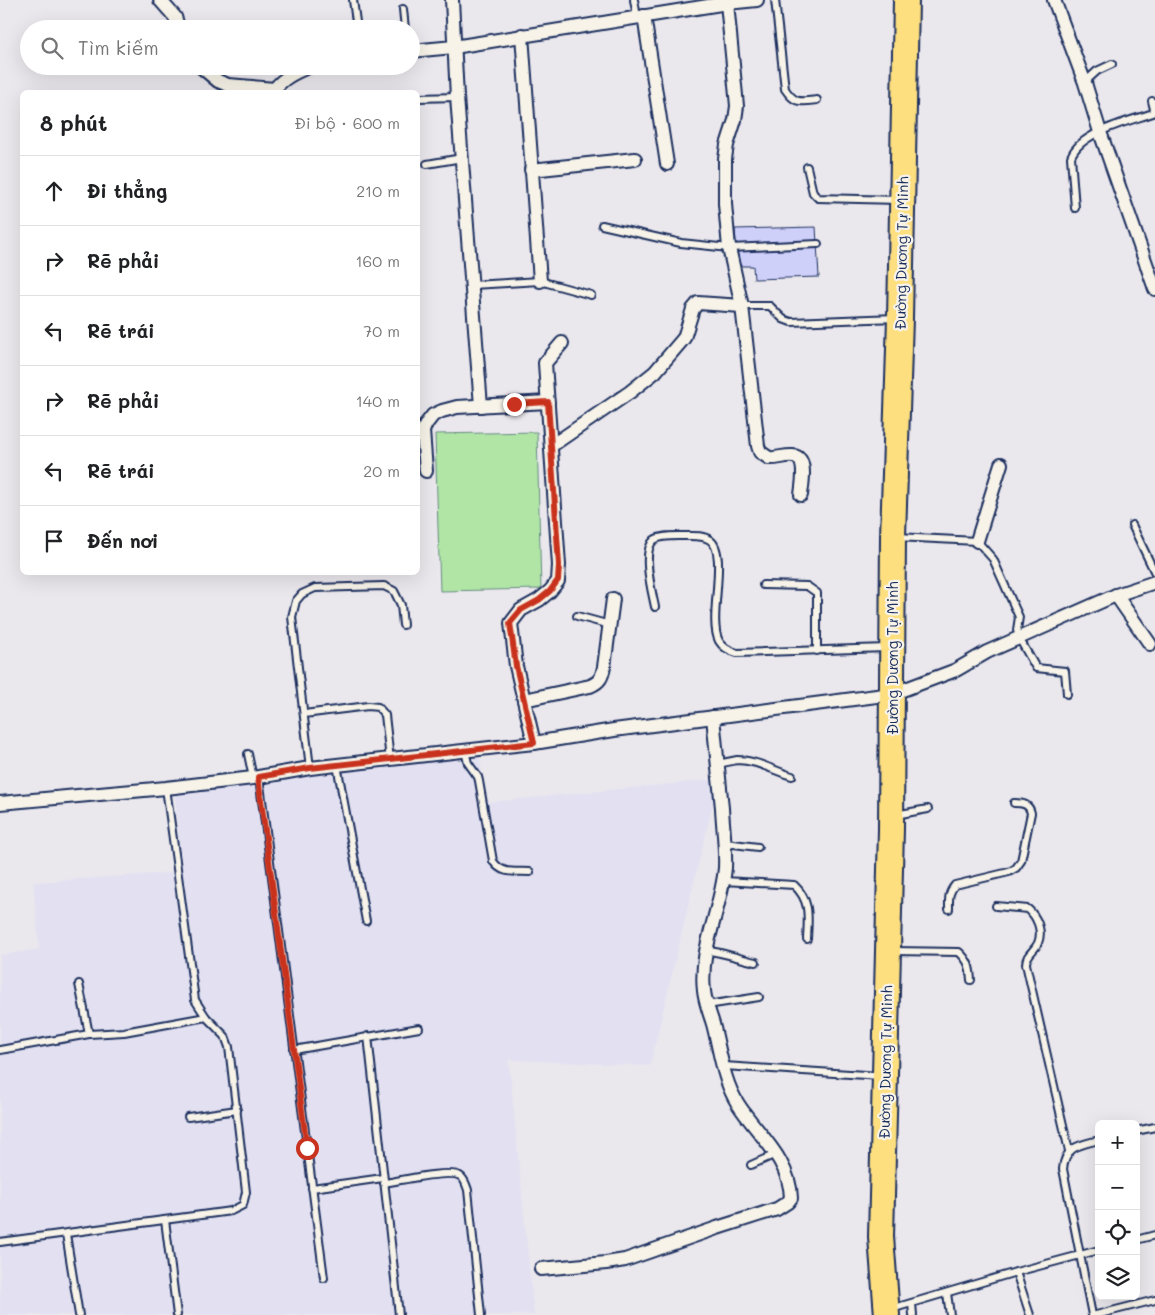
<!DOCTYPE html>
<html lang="vi">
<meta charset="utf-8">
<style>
:root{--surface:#fff;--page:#f2f2f2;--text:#202124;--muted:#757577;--line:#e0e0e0}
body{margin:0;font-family:Mali,sans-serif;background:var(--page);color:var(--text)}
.controls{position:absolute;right:15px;bottom:15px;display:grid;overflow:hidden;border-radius:8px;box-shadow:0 5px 20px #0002}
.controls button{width:45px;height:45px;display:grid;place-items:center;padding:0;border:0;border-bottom:1px solid var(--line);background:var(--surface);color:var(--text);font:25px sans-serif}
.stop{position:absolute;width:15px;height:15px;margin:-11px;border:4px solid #c8321e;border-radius:50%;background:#fff}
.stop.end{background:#c8321e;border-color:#fff;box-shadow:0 1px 5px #0008}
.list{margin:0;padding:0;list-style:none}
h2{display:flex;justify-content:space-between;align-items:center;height:65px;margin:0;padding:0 20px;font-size:21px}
h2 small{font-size:16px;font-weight:400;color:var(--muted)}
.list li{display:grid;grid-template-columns:32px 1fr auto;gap:15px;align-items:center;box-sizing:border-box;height:70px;padding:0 20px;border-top:1px solid var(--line)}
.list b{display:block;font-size:19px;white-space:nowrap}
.list em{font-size:16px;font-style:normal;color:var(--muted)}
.icon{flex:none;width:28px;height:28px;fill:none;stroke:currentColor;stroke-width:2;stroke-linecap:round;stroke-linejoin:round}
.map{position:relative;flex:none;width:1155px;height:1315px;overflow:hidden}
.search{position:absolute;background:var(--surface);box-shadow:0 5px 20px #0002;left:20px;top:20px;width:400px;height:55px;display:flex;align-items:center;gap:12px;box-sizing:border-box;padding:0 18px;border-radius:28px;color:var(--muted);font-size:19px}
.panel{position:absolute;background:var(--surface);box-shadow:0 5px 20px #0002;left:20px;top:90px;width:400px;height:485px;border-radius:8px}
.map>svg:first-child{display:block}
.built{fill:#e3e1f1}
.green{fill:#b0e5a6;stroke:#668a82}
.building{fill:#cfd0f9;stroke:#1b2f5e}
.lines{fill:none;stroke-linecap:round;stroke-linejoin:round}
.lane-casing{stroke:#1b2f5e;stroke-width:10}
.street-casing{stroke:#1b2f5e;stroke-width:16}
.highway-casing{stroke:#1b2f5e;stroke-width:28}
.lane{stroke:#f7f3e8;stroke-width:6}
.street{stroke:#f7f3e8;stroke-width:12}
.highway{stroke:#fddf80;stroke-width:24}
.route{stroke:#c8321e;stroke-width:6}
.labels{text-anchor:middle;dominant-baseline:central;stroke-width:4.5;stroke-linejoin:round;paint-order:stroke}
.street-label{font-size:15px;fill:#1b2f5e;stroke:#f7f3e8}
</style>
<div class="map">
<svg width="1155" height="1315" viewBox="0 0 1155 1315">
<rect width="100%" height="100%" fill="#ebe8ed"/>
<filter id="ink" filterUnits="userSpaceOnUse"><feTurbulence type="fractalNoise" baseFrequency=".02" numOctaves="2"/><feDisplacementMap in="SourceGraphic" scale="10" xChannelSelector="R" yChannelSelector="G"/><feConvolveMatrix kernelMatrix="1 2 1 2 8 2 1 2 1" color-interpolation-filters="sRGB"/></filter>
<g filter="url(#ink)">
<polygon class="built" points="479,754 488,802 719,779 650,1066 509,1060 534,1315 0,1315 0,955 39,949 33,882 182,872 174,789"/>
<polygon class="green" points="537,432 541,589 440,591 435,434"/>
<polygon class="building" points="816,227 819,277 754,279 753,266 738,266 735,229"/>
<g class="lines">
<g class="lane-casing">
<g id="lane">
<polyline points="353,0 357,29"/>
<polyline points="634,0 637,17"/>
<path d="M 775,0 L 785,89 C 795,104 800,102 817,100"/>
<polyline points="403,9 405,29"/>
<polyline points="1085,82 1097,71 1112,64"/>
<polyline points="418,98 457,97"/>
<polyline points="427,164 462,158"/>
<polyline points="807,167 813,193 818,198 899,200"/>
<path d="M 1075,208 L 1071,157 C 1080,132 1130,121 1153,113 L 1154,109 L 1152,101"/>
<polyline points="602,225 681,243 729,248 818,244"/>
<polyline points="472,285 540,281 591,295"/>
<polyline points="742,306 770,306 783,319 791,322 896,318"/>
<polyline points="1132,525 1155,573"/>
<polyline points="896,537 977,541 993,559 1019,617 1017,630 1019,638 1036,668 1065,671 1067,694"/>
<polyline points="763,585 807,586 817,593 817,651"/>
<path d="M 655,607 C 652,592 641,551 654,540 C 661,535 676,536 684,536 C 693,536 703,535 710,540 C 729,553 707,619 719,641 C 723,648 730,651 737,653 L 887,648"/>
<polyline points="577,616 610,625"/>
<polyline points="304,714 368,706 378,707 385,715 390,760"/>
<path d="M 465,751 L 468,763 L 478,777 L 479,781 L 493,861 C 502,875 515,871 530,872"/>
<polyline points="248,754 253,778"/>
<path d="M 717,764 C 724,763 731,761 737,760 C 757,760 774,771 792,776"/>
<polyline points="337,765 366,921"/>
<polyline points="310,768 292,617 296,601 302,594 315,588 384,586 394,591 401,605 403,625"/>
<polyline points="259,777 324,1278"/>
<polyline points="895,815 928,809"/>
<polyline points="725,843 758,847"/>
<path d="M 724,881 L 794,885 C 811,901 808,917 807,939"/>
<path d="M 996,906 L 1028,909 C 1037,917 1043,931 1038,943 C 1034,952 1026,954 1026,964 L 1069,1151"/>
<path d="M 949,909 C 949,899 948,893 955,885 L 1009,872 L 1016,868 L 1021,861 L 1031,813 C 1029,804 1023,803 1014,803"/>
<path d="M 707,951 C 724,952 739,959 756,962"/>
<path d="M 893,951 L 959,952 C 969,961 970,967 971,980"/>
<polyline points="79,984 89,1034"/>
<polyline points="707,1005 759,997"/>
<polyline points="368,1036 399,1315"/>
<polyline points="0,1050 89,1034 124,1032 206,1017"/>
<polyline points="294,1050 419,1028"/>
<polyline points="724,1066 881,1076"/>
<polyline points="188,1117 237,1110"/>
<polyline points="1136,1131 1155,1127"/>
<polyline points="751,1165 776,1154"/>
<path d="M 384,1183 C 399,1181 449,1169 460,1176 C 465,1179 466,1185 468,1190 L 481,1315"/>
<polyline points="312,1188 383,1178"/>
<polyline points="165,1220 177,1315"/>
<polyline points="66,1234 79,1315"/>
<polyline points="1136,1240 1155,1235"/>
<polyline points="0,1242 231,1211 243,1205 246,1192 229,1047 225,1036 206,1017 195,1000 166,788"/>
<polyline points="1016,1272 1030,1315"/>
<polyline points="947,1293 950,1315"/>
<polyline points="912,1303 913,1315"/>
<polyline points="891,1309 1016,1272 1099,1250"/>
<path d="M 1092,1315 L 1063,1169 C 1065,1146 1080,1145 1099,1140"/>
<polyline points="1096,1315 1155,1300"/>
</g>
</g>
<g class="street-casing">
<g id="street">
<polyline points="160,0 175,17 179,29"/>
<polyline points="452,0 457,97 481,406"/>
<polyline points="1054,0 1085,83 1100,132 1155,289"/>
<path d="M 727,3 L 737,106 L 735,120 L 727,145 L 725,159 L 725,204 L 729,248 L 742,306 L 758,446 L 760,452 L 769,458 C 777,459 785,455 793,456 C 808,457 802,485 801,495"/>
<polyline points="644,16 667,164"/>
<polyline points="522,35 540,281"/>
<polyline points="411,51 454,47 727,3 757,0"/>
<polyline points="200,66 218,81 228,85 275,89"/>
<path d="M 273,92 C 280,79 297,71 311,66"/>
<polyline points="531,170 635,159"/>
<polyline points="551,446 630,392 655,372 684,338 693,309 698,303 742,306"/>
<polyline points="426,471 423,431 426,424 433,415 442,411 457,407 548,402"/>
<polyline points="977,541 1001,464"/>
<polyline points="1116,595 1150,644"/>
<path d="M 524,700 L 590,686 C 600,682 602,677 604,667 L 613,599"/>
<polyline points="534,743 516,666 511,623 521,610 539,600 550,591 558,581 559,565 545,363 562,343"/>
<polyline points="0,803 166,788 253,778 310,768 534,743 614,730 892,694 956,670 987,652 1116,595 1155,582"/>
<path d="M 541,1269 L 606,1263 L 625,1260 L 717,1228 L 777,1209 L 788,1202 L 791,1198 C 790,1159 757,1134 738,1104 C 723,1081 720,1050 713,1024 C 710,1014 705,1002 704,991 C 699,949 721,910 725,868 C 726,848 723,828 722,808 C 719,778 716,748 713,717"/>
</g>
</g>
<g class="highway-casing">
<polyline id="highway" points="887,1315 881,1237 891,829 893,536 900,318 906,0"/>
</g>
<use href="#lane" class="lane"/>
<use href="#street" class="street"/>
<use href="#highway" class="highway"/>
</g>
</g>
<g class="lines" filter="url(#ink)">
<polyline class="route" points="307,1148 258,777 310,768 534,743 516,666 510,623 521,610 539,600 550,591 558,580 559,565 548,402 514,404"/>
</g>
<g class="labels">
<g class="street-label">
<text transform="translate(901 253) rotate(-89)">Đường Dương Tự Minh</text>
<text transform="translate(892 658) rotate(-90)">Đường Dương Tự Minh</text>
<text transform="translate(885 1062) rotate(-89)">Đường Dương Tự Minh</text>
</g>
</g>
</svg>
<div class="controls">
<button>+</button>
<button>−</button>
<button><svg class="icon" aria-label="locate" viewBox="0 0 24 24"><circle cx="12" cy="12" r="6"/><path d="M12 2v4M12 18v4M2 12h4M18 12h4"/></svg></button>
<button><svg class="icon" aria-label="layers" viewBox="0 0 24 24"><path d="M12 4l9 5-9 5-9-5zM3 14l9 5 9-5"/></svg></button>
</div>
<div class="stop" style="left:307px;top:1148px"></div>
<div class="stop end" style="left:514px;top:404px"></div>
<div class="search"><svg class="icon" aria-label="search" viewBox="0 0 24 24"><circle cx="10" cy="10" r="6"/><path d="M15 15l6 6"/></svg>Tìm kiếm</div>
<section class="panel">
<h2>8 phút<small>Đi bộ · 600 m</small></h2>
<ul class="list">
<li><svg class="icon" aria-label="ahead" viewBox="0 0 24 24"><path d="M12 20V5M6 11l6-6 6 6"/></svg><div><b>Đi thẳng</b></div><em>210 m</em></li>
<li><svg class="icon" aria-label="right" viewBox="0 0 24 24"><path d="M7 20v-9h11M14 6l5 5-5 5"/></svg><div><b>Rẽ phải</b></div><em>160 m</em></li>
<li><svg class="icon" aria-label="left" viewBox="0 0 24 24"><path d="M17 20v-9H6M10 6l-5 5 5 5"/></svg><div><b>Rẽ trái</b></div><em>70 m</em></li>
<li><svg class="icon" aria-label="right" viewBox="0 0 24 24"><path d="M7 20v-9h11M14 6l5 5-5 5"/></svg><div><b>Rẽ phải</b></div><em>140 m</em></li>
<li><svg class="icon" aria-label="left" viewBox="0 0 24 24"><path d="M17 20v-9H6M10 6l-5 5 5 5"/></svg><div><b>Rẽ trái</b></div><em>20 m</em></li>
<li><svg class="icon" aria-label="arrive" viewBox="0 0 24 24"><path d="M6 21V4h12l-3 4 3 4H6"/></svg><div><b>Đến nơi</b></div></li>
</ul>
</section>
</div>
